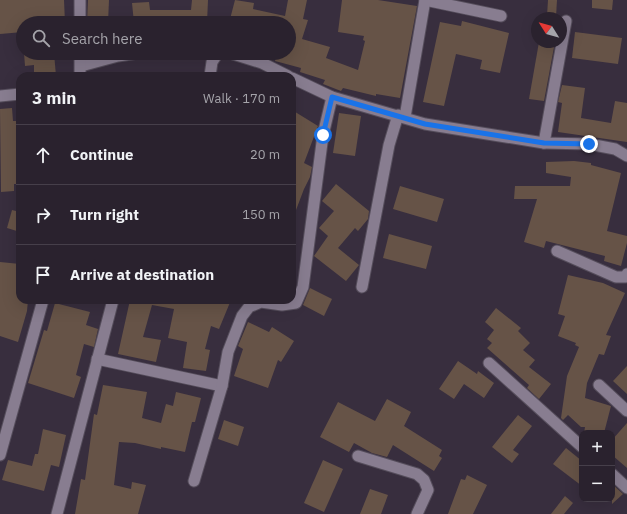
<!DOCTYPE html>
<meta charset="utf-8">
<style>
:root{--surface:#2a222e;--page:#362f3a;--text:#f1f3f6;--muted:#a5a4aa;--line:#463f4a}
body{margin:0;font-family:"IBM Plex Sans",sans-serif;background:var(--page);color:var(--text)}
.controls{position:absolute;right:12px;bottom:12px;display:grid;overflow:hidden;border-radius:8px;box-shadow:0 4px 16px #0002}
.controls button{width:36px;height:36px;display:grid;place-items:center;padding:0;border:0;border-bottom:1px solid var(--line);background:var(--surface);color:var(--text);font:20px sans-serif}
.compass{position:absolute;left:531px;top:12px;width:36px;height:36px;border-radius:50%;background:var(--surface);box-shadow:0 4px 16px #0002;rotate:307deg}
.stop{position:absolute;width:12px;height:12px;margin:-9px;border:3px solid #1a73e8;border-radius:50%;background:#fff}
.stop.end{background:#1a73e8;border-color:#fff;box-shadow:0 1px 4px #0008}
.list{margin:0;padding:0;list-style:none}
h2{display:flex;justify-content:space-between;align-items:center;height:52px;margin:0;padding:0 16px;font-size:17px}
h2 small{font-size:13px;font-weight:400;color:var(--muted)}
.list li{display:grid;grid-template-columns:26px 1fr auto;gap:12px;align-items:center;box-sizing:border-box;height:60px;padding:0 16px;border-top:1px solid var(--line)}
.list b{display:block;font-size:15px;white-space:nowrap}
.list em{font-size:13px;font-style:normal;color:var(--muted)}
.icon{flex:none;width:22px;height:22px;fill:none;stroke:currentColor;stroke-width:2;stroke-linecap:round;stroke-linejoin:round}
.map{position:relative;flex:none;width:627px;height:514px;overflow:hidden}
.search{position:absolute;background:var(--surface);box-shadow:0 4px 16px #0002;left:16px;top:16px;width:280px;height:44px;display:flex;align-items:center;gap:10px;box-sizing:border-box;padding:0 14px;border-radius:22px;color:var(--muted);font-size:15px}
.panel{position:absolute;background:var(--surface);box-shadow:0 4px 16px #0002;left:16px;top:72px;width:280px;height:232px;border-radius:12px}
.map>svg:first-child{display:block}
.building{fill:#665347}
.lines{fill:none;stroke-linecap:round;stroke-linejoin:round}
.street-casing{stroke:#554d5b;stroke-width:13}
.street{stroke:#887d90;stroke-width:11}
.route{stroke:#1a73e8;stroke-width:5}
</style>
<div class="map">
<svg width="627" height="514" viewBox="0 0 627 514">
<rect width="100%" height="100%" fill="#382e3e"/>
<g class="building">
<polygon points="0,0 64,0 65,23 23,23 23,32 0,34"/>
<polygon points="88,0 109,0 108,23 87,23"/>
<polygon points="192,0 208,0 207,23 134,23 132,3 149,2 150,10 191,10"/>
<polygon points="235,0 254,3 253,9 285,16 288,0 307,0 303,19 308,20 302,39 330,47 326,58 358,70 365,41 363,40 364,36 338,32 342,0 378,0 417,6 400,98 376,94 376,96 343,88 341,91 323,84 325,80 300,72 301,68 275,61 277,53 289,53 289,23 229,23"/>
<polygon points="548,0 557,0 556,17 547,16"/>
<polygon points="592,0 613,0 612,10 592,8"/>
<polygon points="462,21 509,33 500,73 480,69 482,60 456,54 444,106 423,102 440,22 461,26"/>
<polygon points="575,32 622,38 618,64 572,58"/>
<polygon points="539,42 555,42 544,101 529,99"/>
<polygon points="24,53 54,53 56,76 34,76 34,65 25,66"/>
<polygon points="562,85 585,88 581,118 611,123 615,101 627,103 627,142 558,132 562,103 558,102"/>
<polygon points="12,108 13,121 20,121 20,184 14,184 14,191 1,192 0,109"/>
<polygon points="292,110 318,126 304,163 312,167 310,177 304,189 293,218"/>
<polygon points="339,113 361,116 355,156 333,153"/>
<polygon points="574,161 591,163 591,165 621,173 607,231 627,236 627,243 621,266 604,261 605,256 546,241 544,248 524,242 537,199 514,199 515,186 570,186 571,177 546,173 546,162"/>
<polygon points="336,184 369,211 368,219 358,231 355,228 338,248 359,265 346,281 314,256 328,236 319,228 334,211 322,201"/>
<polygon points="400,186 444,199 437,222 393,209"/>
<polygon points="12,210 20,212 20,232 7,228"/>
<polygon points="389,234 432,246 426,269 383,258"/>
<polygon points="0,262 20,264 20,300 28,300 27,311 18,342 0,336"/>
<polygon points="568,275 603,283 625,293 606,335 611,336 604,355 599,354 587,383 585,398 611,406 604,433 584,433 585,427 581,427 568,415 563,420 561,418 567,376 579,347 575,345 576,343 558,336 565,316 558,314"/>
<polygon points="310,288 332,299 324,316 303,305"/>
<polygon points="130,300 231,300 219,329 211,326 205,349 210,350 206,371 183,368 187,342 168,338 174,309 152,305 143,337 161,340 156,362 118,354"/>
<polygon points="55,303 90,312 86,325 98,329 94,347 84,344 76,375 81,377 74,398 28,383 44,330 47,331"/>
<polygon points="496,308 521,328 518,331 530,343 523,350 535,360 529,367 551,384 539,399 527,388 529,385 487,348 492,343 487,339 494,330 485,322"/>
<polygon points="248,322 269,332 272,327 294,341 281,362 278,360 268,388 234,376 243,349 238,346"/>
<polygon points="458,361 477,374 478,371 494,383 484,398 464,384 454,399 439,389"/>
<polygon points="627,366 627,394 613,381"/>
<polygon points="103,385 147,392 142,418 161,423 166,404 173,406 176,392 201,398 195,422 192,422 185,452 161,447 161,449 135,443 119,442 114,485 131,489 132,482 146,485 138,514 75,514 81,479 85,480 94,414 97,415"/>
<polygon points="387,399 411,412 404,426 442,450 439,456 442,458 434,471 393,445 387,457 372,453 354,443 349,452 320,437 338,402 375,421"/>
<polygon points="518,415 532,426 513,450 519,454 512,463 492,447"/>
<polygon points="224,420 244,427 238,446 218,439"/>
<polygon points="627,423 627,468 612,455 612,440"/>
<polygon points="43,429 66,435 59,467 51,465 44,491 2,480 8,460 32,466 35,454 38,454"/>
<polygon points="566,448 582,461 582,486 553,464"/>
<polygon points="323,460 343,469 324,512 304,503"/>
<polygon points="467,475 487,485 473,514 448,514 461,479 465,480"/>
<polygon points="612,484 623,494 612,504"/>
<polygon points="370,489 388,495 381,514 360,514"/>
<polygon points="565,496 573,503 564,514 551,514"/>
</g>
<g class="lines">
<g class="street-casing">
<g id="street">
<polyline points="425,0 501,16"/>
<polyline points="80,23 80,0"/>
<polyline points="230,53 262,63 288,76"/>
<polyline points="81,66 118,56 138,53"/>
<polyline points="80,76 80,53"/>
<polyline points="210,76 212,62 218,53"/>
<polyline points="292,78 332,97 425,124 544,143 589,144 615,149 627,156"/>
<polyline points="0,96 20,94"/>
<polyline points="405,117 425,0"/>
<polyline points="544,143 566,21"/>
<polyline points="557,251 616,277 625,277 627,274"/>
<polyline points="362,287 389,145 398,115"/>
<polyline points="97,359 222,386"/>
<polyline points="489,363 582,447"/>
<polyline points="599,385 627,411"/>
<polyline points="0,455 43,300"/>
<polyline points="358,456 417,474 424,480 428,490 417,514"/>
<polyline points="612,474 627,488"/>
<polyline points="194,481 222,386 228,352 242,316 249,307 261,302 282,305 296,303 303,287 323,135 332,97"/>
<polyline points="57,514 113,300"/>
</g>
</g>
<use href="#street" class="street"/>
</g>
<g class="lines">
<polyline class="route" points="323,135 332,97 425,124 544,143 589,144"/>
</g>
</svg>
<div class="controls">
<button>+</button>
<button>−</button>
</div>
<svg class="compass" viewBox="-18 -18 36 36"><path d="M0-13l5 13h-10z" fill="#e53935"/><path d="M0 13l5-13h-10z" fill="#a5a4aa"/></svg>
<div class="stop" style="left:323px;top:135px"></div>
<div class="stop end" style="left:589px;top:144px"></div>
<div class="search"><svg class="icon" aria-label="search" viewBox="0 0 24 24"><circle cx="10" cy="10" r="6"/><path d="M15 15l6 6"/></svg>Search here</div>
<section class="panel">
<h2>3 min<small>Walk · 170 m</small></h2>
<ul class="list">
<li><svg class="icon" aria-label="ahead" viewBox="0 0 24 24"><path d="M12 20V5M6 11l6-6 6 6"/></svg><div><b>Continue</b></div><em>20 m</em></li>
<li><svg class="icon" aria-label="right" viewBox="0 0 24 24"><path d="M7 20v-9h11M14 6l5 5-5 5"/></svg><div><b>Turn right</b></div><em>150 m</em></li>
<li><svg class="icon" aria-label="arrive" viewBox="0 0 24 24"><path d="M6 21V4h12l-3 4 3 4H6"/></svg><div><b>Arrive at destination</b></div></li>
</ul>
</section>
</div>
